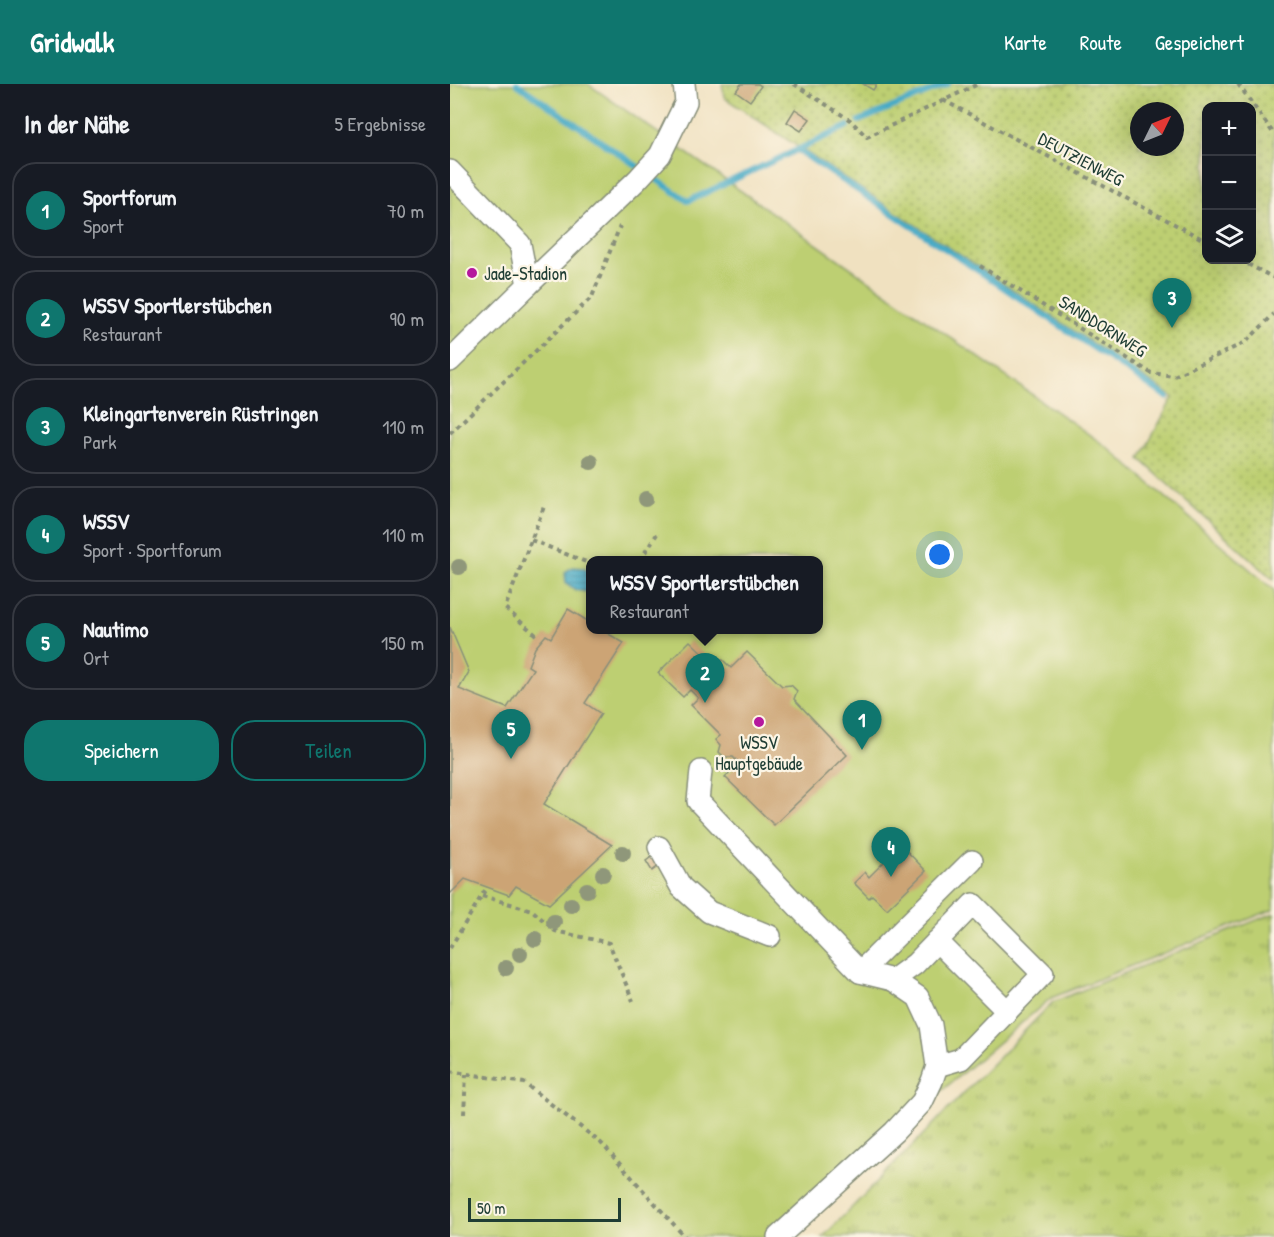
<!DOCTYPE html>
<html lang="de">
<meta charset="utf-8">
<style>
:root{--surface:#171b24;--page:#242831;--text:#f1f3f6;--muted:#9ea1a6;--line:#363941;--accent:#0f766e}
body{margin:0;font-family:"Patrick Hand",sans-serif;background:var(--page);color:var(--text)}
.controls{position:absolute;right:18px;top:18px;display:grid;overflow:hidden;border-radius:12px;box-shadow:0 6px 24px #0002}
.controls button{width:54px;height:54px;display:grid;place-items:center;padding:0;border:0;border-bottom:2px solid var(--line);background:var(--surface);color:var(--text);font:30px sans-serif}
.compass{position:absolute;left:680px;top:18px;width:54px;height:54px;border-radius:50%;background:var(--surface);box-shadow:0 6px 24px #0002;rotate:47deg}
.scale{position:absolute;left:18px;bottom:15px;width:153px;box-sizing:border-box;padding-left:6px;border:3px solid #1f3d34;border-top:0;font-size:16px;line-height:21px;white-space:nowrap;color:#1f3d34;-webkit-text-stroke:4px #fcf5e5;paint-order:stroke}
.you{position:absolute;left:490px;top:471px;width:21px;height:21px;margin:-15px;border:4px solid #fff;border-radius:50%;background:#1a73e8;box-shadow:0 0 0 9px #1a73e833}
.badge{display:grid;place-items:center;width:39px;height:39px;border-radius:50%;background:var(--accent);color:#fff;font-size:20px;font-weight:700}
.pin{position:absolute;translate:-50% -50px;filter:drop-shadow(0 2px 3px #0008)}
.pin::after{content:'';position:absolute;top:32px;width:21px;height:18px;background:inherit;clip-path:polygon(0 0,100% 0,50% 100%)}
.popup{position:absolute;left:136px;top:472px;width:237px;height:78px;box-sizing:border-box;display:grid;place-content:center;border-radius:12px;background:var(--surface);filter:drop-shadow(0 2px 4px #0005);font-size:20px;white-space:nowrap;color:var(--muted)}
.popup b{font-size:22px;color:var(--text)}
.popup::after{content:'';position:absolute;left:50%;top:100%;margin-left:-12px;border:12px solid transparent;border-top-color:var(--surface)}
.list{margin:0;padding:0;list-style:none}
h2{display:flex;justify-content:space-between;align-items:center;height:78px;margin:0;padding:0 24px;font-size:26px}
h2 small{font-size:20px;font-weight:400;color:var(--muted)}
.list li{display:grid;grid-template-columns:39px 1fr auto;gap:18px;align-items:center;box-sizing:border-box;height:96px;margin:0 12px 12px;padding:0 12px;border:2px solid var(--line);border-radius:24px}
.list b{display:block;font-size:22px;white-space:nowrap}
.list p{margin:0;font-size:20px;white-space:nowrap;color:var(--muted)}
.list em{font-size:20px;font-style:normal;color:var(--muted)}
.actions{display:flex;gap:12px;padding:18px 24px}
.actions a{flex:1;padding:14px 0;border:2px solid var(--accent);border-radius:24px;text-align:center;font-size:21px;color:var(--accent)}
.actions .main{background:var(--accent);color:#fff}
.icon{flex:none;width:33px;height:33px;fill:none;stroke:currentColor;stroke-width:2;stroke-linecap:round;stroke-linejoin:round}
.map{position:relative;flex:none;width:824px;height:1153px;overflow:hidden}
header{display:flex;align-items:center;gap:36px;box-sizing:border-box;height:84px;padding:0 30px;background:var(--accent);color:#fff}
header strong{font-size:28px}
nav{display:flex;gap:33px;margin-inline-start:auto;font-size:21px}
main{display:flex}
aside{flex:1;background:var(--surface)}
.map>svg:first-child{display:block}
.grass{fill:url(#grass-tufts);stroke:#6e8653;stroke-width:1.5}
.park{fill:url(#park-dots);stroke:#6e8653;stroke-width:1.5;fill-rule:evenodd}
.pitch{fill:#bdcf72;stroke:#6e8653;stroke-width:1.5;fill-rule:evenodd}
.water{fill:url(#water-rules);stroke:#33747d;stroke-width:1.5}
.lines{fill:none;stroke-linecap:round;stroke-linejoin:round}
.stream{stroke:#47aac6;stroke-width:6}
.building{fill:#cca475}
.minor-casing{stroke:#888f7a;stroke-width:24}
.path{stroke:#888f7a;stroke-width:4;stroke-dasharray:4.5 4.5;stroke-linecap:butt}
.minor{stroke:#fff;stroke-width:21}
.tree{fill:#8f977a}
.poi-dot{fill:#b5179e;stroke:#fcf5e5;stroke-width:2}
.labels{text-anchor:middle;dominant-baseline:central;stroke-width:4.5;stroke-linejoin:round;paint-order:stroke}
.street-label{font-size:18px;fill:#1f3d34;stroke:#fcf5e5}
.poi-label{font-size:18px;fill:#1f3d34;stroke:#fcf5e5;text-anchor:start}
</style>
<header>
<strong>Gridwalk</strong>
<nav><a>Karte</a><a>Route</a><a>Gespeichert</a></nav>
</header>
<main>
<aside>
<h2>In der Nähe<small>5 Ergebnisse</small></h2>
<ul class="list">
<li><span class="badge">1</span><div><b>Sportforum</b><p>Sport</p></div><em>70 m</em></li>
<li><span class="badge">2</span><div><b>WSSV Sportlerstübchen</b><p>Restaurant</p></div><em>90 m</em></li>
<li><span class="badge">3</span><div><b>Kleingartenverein Rüstringen</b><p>Park</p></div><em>110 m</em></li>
<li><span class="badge">4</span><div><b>WSSV</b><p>Sport · Sportforum</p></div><em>110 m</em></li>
<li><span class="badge">5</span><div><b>Nautimo</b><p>Ort</p></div><em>150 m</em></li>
</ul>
<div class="actions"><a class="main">Speichern</a><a>Teilen</a></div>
</aside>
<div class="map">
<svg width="824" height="1153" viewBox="0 0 824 1153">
<defs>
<pattern id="grass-tufts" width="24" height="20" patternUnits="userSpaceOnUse" patternTransform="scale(1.5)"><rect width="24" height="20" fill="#bdcf72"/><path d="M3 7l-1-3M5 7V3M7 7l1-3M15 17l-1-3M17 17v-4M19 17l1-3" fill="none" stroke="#99a95e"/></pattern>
<pattern id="park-dots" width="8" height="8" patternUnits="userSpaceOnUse" patternTransform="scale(1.5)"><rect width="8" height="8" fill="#bdcf72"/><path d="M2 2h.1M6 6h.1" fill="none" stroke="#99a95e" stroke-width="1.8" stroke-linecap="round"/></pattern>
<pattern id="water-rules" width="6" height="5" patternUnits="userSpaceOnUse" patternTransform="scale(1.5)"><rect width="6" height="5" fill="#47aac6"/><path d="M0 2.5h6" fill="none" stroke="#3b8ca2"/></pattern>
</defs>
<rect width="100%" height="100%" fill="#fcf5e5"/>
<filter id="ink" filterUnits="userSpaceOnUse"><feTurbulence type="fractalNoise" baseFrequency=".0167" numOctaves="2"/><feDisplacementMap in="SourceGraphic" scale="12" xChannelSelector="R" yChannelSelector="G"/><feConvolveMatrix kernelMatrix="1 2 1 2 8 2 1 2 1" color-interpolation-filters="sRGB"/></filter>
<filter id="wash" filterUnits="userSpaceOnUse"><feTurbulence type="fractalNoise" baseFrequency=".008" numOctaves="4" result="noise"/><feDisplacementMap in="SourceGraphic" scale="24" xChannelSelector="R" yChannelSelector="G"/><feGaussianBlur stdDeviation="1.35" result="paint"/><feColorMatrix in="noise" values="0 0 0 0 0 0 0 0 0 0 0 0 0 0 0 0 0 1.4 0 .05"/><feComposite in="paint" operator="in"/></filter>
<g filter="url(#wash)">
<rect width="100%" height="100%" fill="#f0e1c0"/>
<polygon class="grass" points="824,829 824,1153 373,1153 603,918"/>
<path class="park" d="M 272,0 L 824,0 L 824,496 L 690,375 L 723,313 L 275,14 ZM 756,22 L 802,22 L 802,176 L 756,176 ZM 689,27 L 725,27 L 725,63 L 689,63 Z"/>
<path class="pitch" d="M 0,0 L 138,0 L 657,363 L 824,506 L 824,825 L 601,914 L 319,1153 L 0,1153 ZM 141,476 L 369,476 L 369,546 L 141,546 Z"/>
<polygon class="water" points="123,483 133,484 141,489 141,505 137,508 126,506 116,499 115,488"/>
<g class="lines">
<g class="stream">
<polyline points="67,0 238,117 398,42"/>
<polyline points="409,37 498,0"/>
<polyline points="349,67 717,313"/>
</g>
</g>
<g id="blocks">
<g class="building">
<polygon points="291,0 308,0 311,2 300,17 286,7"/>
<polygon points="413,0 427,0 423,6"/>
<polygon points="345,25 360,35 351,47 337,38"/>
<polygon points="118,525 141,539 141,546 152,546 174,559 135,619 151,630 94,720 162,761 99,820 66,802 59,811 15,795 0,810 0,543 19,588 9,605 57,624 83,585 78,582 85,564 96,551 101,554"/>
<polygon points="240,557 261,577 273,576 281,584 297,568 332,602 341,601 347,607 344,615 397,671 324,741 275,693 289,679 283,673 274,673 269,668 271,661 266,655 271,651 241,621 248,614 240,606 233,613 208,589"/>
<polygon points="451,761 476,787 437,825 422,811 419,814 404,799 415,788 419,793"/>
<polygon points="203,772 210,781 202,787 196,777"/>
</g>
</g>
</g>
<g filter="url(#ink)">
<use href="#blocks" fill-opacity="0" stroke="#888f7a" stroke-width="1.5"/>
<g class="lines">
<g class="minor-casing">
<g id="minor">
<polyline points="0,87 70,160 78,201 0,277"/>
<polyline points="78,201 187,96 210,71 236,18 234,0"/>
<polyline points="251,687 248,717 410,888 443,896 465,880 523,820 593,890 511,975 487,982"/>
<polyline points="209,763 231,803 259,828 320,852"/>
<polyline points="487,857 557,927"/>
<polyline points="410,888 522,777"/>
<polyline points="328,1153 444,1048 472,1018 482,997 487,982 481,941 468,913 443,896"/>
</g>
</g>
<g class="path">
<polyline points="344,0 400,36 417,53 528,0"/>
<polyline points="788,0 824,50"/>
<polyline points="493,16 756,157"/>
<polyline points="790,176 824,194"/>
<polyline points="530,182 701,289 724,292 796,258 824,230"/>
<polyline points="0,349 142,213 170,142"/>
<polyline points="81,456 141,480"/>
<polyline points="190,476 207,450"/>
<polyline points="86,551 55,524 95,420"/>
<polyline points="32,812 82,826 105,847 159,859 183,917"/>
<polyline points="0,864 37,803"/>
<polyline points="0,987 74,999 151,1059 235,1153"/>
<polyline points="14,1030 16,990"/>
</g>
<use href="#minor" class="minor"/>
</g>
<g class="tree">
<circle cx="141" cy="378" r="8"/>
<circle cx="196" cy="415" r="8"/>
<circle cx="9" cy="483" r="8"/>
<circle cx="173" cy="769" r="8"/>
<circle cx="153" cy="790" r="8"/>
<circle cx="137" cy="806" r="8"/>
<circle cx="121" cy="821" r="8"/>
<circle cx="104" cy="838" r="8"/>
<circle cx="85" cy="855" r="8"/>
<circle cx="70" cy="870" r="8"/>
<circle cx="56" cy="884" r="8"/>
</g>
</g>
<g class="poi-dot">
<circle cx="22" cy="189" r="6"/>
<circle cx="309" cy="638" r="6"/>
</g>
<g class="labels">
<g class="street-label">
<text transform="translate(631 75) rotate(28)">DEUTZIENWEG</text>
<text transform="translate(653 242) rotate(32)">SANDDORNWEG</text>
</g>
<g class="poi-label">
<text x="34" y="189">Jade-Stadion</text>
<text x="309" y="658" text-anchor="middle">WSSV<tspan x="309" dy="21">Hauptgebäude</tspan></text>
</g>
</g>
</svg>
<div class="controls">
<button>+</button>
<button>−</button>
<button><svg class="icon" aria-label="layers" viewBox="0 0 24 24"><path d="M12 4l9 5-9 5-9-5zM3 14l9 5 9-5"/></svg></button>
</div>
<svg class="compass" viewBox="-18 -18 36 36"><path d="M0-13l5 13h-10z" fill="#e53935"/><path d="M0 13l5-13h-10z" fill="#9ea1a6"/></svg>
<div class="scale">50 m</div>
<div class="you"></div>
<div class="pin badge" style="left:412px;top:666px">1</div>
<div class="pin badge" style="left:255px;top:619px">2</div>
<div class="popup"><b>WSSV Sportlerstübchen</b>Restaurant</div>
<div class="pin badge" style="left:722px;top:244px">3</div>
<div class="pin badge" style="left:441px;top:793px">4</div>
<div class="pin badge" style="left:61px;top:675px">5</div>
</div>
</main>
